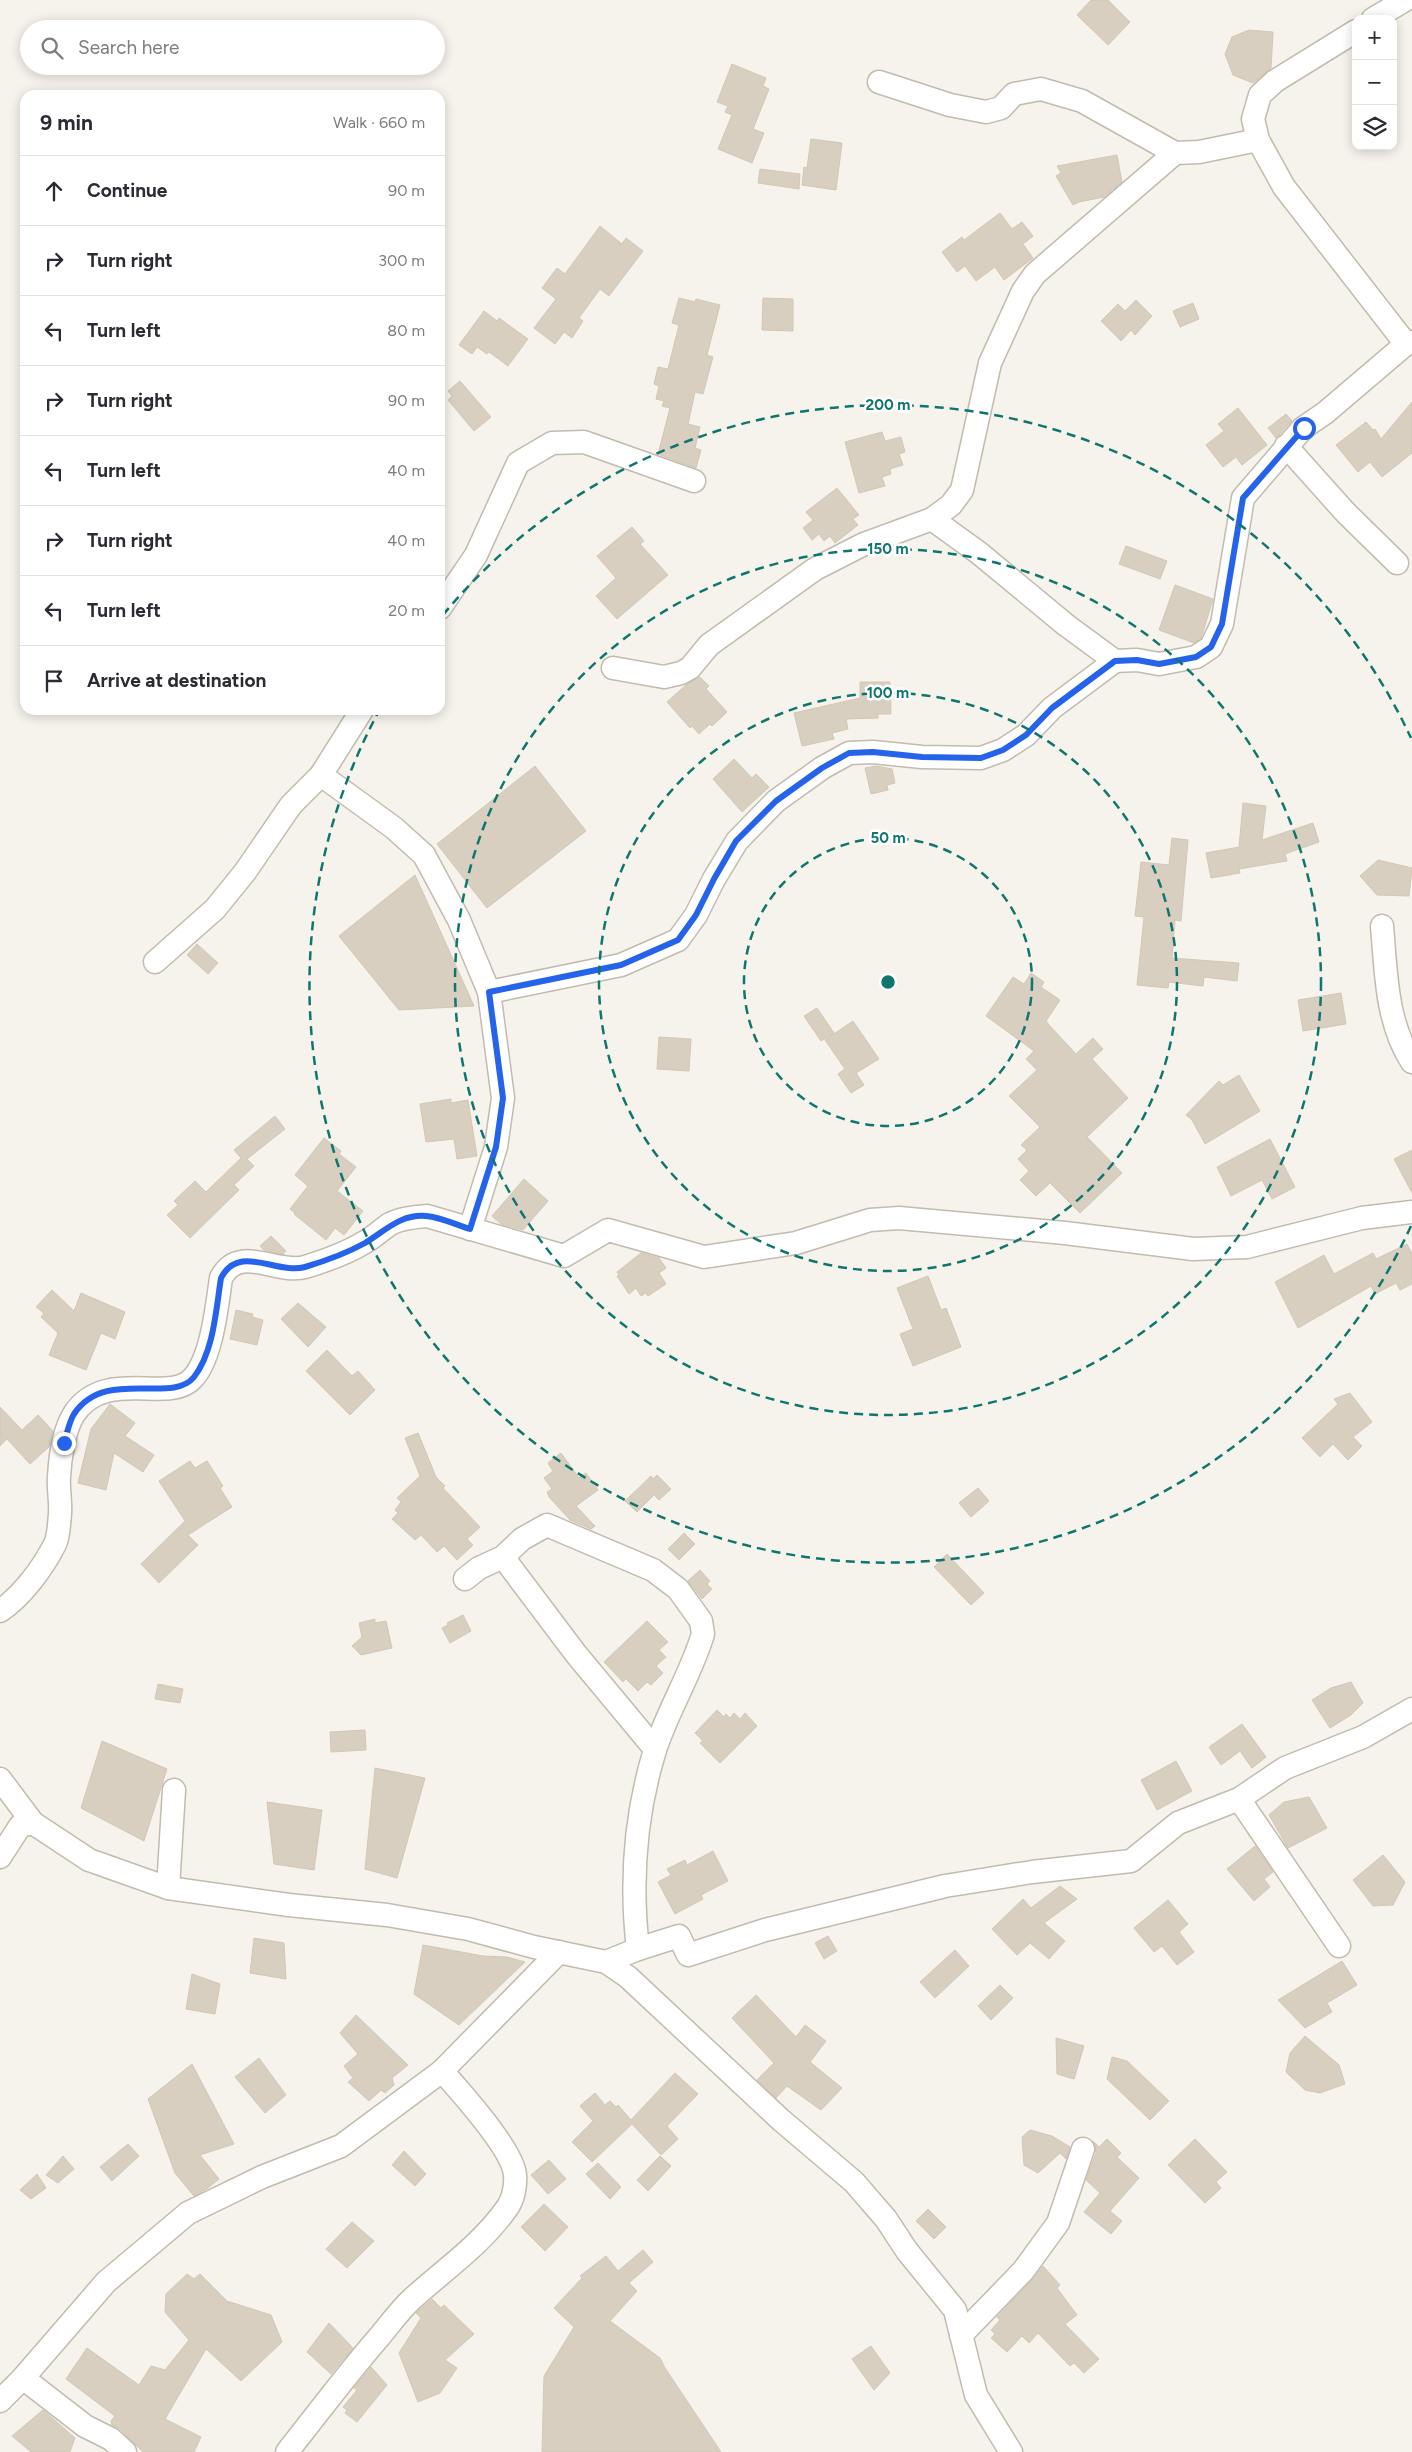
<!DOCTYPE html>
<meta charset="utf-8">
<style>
:root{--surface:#fff;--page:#f7f7f7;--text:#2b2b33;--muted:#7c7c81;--line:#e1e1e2}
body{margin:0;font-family:Figtree,sans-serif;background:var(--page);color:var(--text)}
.controls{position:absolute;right:15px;top:15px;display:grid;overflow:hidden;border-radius:10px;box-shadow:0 2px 12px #0003}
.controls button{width:45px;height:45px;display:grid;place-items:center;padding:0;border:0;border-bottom:1px solid var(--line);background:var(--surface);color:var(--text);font:25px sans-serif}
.stop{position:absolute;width:15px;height:15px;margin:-11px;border:4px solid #2563eb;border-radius:50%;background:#fff}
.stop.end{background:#2563eb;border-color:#fff;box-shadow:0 1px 5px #0008}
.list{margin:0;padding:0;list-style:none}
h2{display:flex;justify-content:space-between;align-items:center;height:65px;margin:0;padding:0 20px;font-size:21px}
h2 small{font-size:16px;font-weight:400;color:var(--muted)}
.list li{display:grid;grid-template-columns:32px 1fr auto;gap:15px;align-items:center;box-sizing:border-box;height:70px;padding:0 20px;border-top:1px solid var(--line)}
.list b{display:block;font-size:19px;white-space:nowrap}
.list em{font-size:16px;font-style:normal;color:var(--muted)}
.icon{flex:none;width:28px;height:28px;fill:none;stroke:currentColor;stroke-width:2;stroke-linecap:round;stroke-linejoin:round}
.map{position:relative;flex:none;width:1412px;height:2452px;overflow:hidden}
.search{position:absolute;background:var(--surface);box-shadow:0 2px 12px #0003;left:20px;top:20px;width:425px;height:55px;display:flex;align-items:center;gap:12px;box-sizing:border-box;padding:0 18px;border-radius:28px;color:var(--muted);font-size:19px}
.panel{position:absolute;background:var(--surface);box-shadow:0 2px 12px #0003;left:20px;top:90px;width:425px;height:625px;border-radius:15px}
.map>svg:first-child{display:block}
.building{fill:#d8cfc1;stroke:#d3c7b4}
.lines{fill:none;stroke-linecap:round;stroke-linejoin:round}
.street-casing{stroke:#c2bbae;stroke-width:25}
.street{stroke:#fff;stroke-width:22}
.route{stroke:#2563eb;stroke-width:6}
.ring{fill:none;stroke:#0f766e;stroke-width:2.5;stroke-dasharray:9 6}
.centre{fill:#0f766e;stroke:#fff;stroke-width:2.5}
.ring-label{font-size:15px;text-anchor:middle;font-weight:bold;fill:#0f766e;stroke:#fff;stroke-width:5;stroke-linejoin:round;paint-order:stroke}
</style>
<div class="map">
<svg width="1412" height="2452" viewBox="0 0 1412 2452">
<rect width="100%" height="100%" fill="#f6f3ec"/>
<g class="building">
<polygon points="1091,0 1108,0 1130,22 1108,45 1077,15"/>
<polygon points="1249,30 1273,32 1271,68 1253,83 1233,75 1225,54 1232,37"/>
<polygon points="732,64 766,78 763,86 769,89 753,129 764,133 752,163 718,149 732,115 725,112 728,106 717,102"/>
<polygon points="811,139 842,143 836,190 802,185 804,167 807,168"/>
<polygon points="1117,155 1122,182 1104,197 1079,202 1073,205 1056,176 1061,173 1057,166"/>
<polygon points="760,169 800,174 799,189 758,183"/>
<polygon points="1000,213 1012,229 1022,222 1033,236 1023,244 1033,258 1004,280 995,267 976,281 965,266 957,272 942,252 962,237 964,240"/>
<polygon points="600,226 622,244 626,238 643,251 609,296 600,289 579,318 583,321 572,338 564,332 555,344 534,328 556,299 542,288 557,268 565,274"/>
<polygon points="679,298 695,302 696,299 720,305 707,355 713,357 703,394 695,392 688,424 700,427 695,448 701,450 696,468 658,454 670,408 662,406 664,401 656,399 659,386 654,384 658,367 668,369 679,325 672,323"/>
<polygon points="763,298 793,299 793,331 762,330"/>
<polygon points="1136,300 1152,316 1135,335 1131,330 1121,341 1101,321 1118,304 1125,311"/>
<polygon points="1193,303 1199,319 1180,327 1173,311"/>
<polygon points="484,311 497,321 499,318 528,339 508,366 489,352 487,354 477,347 472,354 459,345"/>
<polygon points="460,381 491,417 474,431 448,400 452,396 448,391"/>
<polygon points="1412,402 1412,453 1382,477 1370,462 1358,472 1336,445 1366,422 1373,430 1375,429 1381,439"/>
<polygon points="1238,408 1267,445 1242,465 1236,457 1223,467 1206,445 1224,431 1218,424"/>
<polygon points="1286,414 1292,421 1276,438 1268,428"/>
<polygon points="882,432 885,441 901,437 905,452 899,454 903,465 890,469 891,474 882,477 885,486 859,493 845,442"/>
<polygon points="837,488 859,515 853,519 858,525 835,543 830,536 824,541 819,534 812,540 803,528 813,520 806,512"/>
<polygon points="632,527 644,541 640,544 668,575 617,619 596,596 616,578 597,556"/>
<polygon points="1126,546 1167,561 1160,579 1119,564"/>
<polygon points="1175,585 1213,599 1203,632 1201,638 1194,643 1159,630"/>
<polygon points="700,677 709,686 706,689 727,712 712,726 710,724 699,734 692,726 690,728 667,702 686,685"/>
<polygon points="860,682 890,682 891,714 878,714 878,718 846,719 848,729 832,733 834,739 802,746 794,713 860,698"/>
<polygon points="734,759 752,778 756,774 769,787 742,812 713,779"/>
<polygon points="535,766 586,831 487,908 437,844"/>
<polygon points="876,766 892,769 895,783 887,785 888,790 871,794 865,768"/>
<polygon points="1243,803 1266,806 1262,840 1313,823 1319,842 1285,854 1287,861 1239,869 1240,873 1211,878 1206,853 1239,847"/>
<polygon points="1172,838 1188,840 1181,921 1175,920 1172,958 1239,963 1237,981 1204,977 1203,986 1169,982 1168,988 1137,985 1144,917 1135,916 1141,862 1169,865"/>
<polygon points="1378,860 1412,868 1409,896 1377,895 1360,876"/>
<polygon points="415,875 474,1006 399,1010 339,936"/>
<polygon points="197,944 218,963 208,974 187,955"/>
<polygon points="1031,973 1044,982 1041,987 1060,1000 1046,1021 1049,1025 1076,1054 1093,1038 1103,1049 1092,1059 1128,1098 1087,1137 1122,1173 1080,1213 1050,1183 1036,1196 1020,1180 1029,1171 1018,1159 1027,1150 1021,1145 1040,1127 1009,1096 1037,1070 1026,1059 1034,1051 986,1016 1013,977 1024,984"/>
<polygon points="1341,993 1346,1024 1303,1031 1298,1000"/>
<polygon points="817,1008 834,1033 821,1041 804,1016"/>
<polygon points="853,1021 879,1059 856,1073 864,1085 851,1093 838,1074 845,1069 825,1040"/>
<polygon points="659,1037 691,1039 689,1071 657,1069"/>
<polygon points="1239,1075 1260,1111 1205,1144 1192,1120 1186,1115 1219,1081 1223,1085"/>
<polygon points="451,1099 451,1103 468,1100 477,1156 457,1159 454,1139 426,1142 420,1104"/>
<polygon points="275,1116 285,1129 247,1159 254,1166 234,1185 239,1190 190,1238 167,1215 178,1205 174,1201 195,1181 206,1192 241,1158 234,1150"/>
<polygon points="324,1138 341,1151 339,1154 356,1167 337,1191 363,1211 344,1235 335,1228 326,1240 294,1214 295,1213 290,1209 308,1186 295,1175"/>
<polygon points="1270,1139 1295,1187 1272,1199 1262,1180 1231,1196 1217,1167"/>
<polygon points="1412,1150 1412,1193 1394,1159"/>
<polygon points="524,1179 548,1201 523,1230 501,1224 492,1216"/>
<polygon points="271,1236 286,1251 283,1254 264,1250 260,1246"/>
<polygon points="1407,1244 1412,1254 1412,1284 1400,1290 1396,1283 1375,1294 1371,1286 1298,1328 1275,1282 1324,1255 1334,1274 1373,1253 1376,1259"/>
<polygon points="641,1253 659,1258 666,1268 659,1273 666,1284 648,1296 646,1293 641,1296 636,1288 629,1294 617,1276 619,1275 617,1272"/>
<polygon points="928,1276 941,1310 946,1308 961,1347 913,1366 900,1334 913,1329 897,1288"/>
<polygon points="52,1290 74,1311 81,1293 125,1312 115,1339 101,1333 86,1370 49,1355 58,1333 41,1317 44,1313 36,1307"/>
<polygon points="298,1303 326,1327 308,1347 281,1319"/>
<polygon points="236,1310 253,1314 252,1317 263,1320 257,1345 230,1339"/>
<polygon points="327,1350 352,1376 358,1371 375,1390 350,1415 306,1371"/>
<polygon points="1350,1393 1372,1422 1353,1437 1362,1446 1348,1460 1333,1444 1320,1457 1302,1438 1338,1404 1334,1399"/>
<polygon points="110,1404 135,1423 125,1436 154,1455 143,1472 114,1453 106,1490 78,1483 91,1429"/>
<polygon points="0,1407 22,1430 38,1415 53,1431 49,1447 30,1464 7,1439 0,1446"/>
<polygon points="418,1433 436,1477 445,1486 443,1488 480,1527 467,1539 473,1545 457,1560 444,1546 437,1552 421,1535 415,1540 392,1519 398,1513 395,1510 401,1502 397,1498 420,1476 405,1438"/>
<polygon points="561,1453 579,1478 586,1473 598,1490 576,1506 595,1526 591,1529 570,1520 549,1497 547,1492 552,1489 544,1478 553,1471 548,1463"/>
<polygon points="190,1461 195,1468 207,1461 223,1486 220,1488 232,1507 188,1535 198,1545 159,1583 141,1564 185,1521 159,1481"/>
<polygon points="657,1475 671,1489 659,1500 654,1495 637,1512 625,1501 651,1476 653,1479"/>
<polygon points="978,1488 989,1501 971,1517 959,1503"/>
<polygon points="684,1533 695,1544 679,1560 668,1549"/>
<polygon points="947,1554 984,1593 971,1605 934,1567"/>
<polygon points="700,1570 710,1581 707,1584 712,1589 702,1599 688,1581"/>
<polygon points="463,1615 471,1631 450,1643 442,1628 448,1625 447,1623"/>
<polygon points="375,1619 375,1623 386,1621 392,1648 361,1655 352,1646 362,1637 359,1623"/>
<polygon points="647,1621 668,1642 659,1650 666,1657 656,1666 663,1673 651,1685 647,1682 638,1691 626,1679 623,1682 604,1662"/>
<polygon points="1351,1682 1363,1703 1351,1715 1330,1728 1312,1700 1331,1688"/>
<polygon points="158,1684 183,1689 180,1703 155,1699"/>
<polygon points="717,1710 724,1717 726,1714 730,1718 734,1713 740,1719 745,1713 757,1726 720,1763 700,1743 703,1741 695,1733"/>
<polygon points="1242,1724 1266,1757 1252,1768 1240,1751 1221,1765 1209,1747"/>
<polygon points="365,1730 366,1750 331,1752 330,1732"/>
<polygon points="102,1741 167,1769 144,1841 81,1808"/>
<polygon points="1176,1761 1192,1791 1157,1810 1141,1780"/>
<polygon points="375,1768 425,1778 397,1878 365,1869"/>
<polygon points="1309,1797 1327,1828 1288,1848 1269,1815 1284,1802"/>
<polygon points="267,1802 322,1810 314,1870 274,1864"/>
<polygon points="1255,1846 1273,1872 1264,1879 1270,1887 1254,1901 1227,1869"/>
<polygon points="713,1851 728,1881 701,1895 703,1899 675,1914 658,1882 671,1875 667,1869 685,1860 687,1865"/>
<polygon points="1383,1855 1405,1882 1393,1905 1373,1906 1353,1880"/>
<polygon points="1060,1886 1077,1899 1044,1923 1065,1941 1049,1959 1030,1943 1017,1955 992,1929 1023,1899 1031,1908"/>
<polygon points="1168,1900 1188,1924 1179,1932 1194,1952 1177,1965 1162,1946 1154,1952 1134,1928"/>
<polygon points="828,1936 837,1951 824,1959 815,1943"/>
<polygon points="254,1938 284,1943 286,1979 250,1973"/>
<polygon points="423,1945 483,1956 507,1957 525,1962 459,2025 414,1994"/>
<polygon points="955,1950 969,1966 935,1998 920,1982"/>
<polygon points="1342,1961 1357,1985 1327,2003 1332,2012 1305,2028 1278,2000"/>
<polygon points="192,1974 220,1984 215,2014 186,2009"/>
<polygon points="1000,1985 1013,1998 991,2020 978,2006"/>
<polygon points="756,1995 796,2037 805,2025 826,2041 810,2062 842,2088 821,2110 787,2086 776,2098 757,2080 774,2063 732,2018"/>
<polygon points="356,2015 408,2065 392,2078 394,2085 385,2093 381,2090 369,2101 348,2082 353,2078 344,2066 358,2054 340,2033"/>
<polygon points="1305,2036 1339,2065 1345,2084 1320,2093 1305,2090 1286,2072 1290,2053"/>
<polygon points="1056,2038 1084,2046 1074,2079 1057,2074"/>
<polygon points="1112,2057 1127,2061 1169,2101 1150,2120 1107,2079"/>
<polygon points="259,2058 286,2095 265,2113 235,2077"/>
<polygon points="192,2064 234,2144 200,2155 219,2179 208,2188 194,2196 175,2173 148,2099"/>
<polygon points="675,2073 698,2094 667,2126 678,2139 661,2155 632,2124 592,2162 572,2142 593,2121 580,2106 595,2093 605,2105 610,2101 616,2107 618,2105 631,2120"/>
<polygon points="1030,2130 1052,2136 1070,2147 1066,2159 1060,2153 1038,2173 1024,2165 1022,2137"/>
<polygon points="1107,2139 1121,2153 1117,2157 1139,2178 1110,2211 1122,2221 1111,2234 1084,2212 1100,2193 1086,2180 1096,2153 1093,2141 1099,2147"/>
<polygon points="1195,2139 1227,2172 1216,2182 1221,2188 1205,2203 1168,2165"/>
<polygon points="128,2144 139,2156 112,2181 100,2167"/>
<polygon points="404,2151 426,2174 415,2186 392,2165"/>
<polygon points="63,2156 74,2169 58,2183 46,2175"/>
<polygon points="660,2156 671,2166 648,2191 637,2180"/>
<polygon points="549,2160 566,2179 548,2194 531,2175"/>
<polygon points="598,2163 621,2187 610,2199 586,2174"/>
<polygon points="37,2174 46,2188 31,2199 20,2190"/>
<polygon points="544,2204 568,2227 545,2251 521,2227"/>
<polygon points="928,2209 946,2227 934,2239 916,2221"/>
<polygon points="352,2222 374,2241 347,2268 326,2249"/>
<polygon points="643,2250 653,2262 629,2283 637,2291 610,2321 660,2358 665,2368 721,2452 542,2452 544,2376 574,2327 554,2308 582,2278 580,2276 606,2256 618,2271"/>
<polygon points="1043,2266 1060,2285 1057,2288 1077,2315 1065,2324 1099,2359 1084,2373 1074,2363 1070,2366 1038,2333 1029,2343 1022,2336 1007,2352 991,2338 995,2334 991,2330 1000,2320 997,2317 1032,2280"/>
<polygon points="187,2274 194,2279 200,2274 227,2301 271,2315 282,2342 241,2381 206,2349 165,2419 201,2437 194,2452 143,2452 120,2429 112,2425 111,2421 115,2416 66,2379 87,2348 139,2385 151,2366 165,2370 189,2340 165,2312 166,2294"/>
<polygon points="432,2299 441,2308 444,2305 474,2334 445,2360 457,2368 440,2393 418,2402 399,2353 421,2318 416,2313"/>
<polygon points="329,2323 353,2348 331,2374 307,2352"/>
<polygon points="871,2346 890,2373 874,2390 852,2359"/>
<polygon points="371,2367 387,2385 357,2422 345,2413 347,2410 343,2407 357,2390 354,2388"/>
<polygon points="43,2410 75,2438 70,2452 31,2452 12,2436"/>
</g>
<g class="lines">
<g class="street-casing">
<g id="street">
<polyline points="1373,19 1405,0"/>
<polyline points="1356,31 1275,81 1260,95 1253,119 1258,140 1284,187 1406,344"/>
<polyline points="879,82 950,105 986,112 1001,108 1014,94 1041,89 1082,101 1175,153 1199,152 1258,140"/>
<polyline points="1286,446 1346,513 1397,563"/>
<polyline points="932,519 951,505 962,490 990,363 1023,291 1035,274 1175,153"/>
<polyline points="440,608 476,555 518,463 552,443 584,442 694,481"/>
<polyline points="613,668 664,677 681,673 690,668 709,645 815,569 864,544 932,519 979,553 1066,625 1115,661 1137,660 1159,664 1196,657 1211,647 1222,624 1243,498 1303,428 1325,413 1406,344 1412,342"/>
<polyline points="362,710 321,775 394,828 424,855 459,920 489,992 503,1098 496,1147 470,1229"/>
<path d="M 1382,926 C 1386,972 1386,1022 1412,1062"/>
<polyline points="155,962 215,909 245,872 291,805 321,775"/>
<polyline points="489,992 621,965 678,940 696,915 714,879 737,841 776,801 822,768 849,753 873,752 922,757 981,758 1003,750 1026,735 1052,708 1115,661"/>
<polyline points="503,1557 576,1654 655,1749"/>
<path d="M 465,1579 L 479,1568 L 503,1557 L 522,1539 L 547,1525 L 653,1570 L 678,1589 L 701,1621 L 703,1634 C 691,1674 668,1710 655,1750 C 635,1815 630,1881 638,1949"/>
<path d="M 0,1611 C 22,1596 43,1568 55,1544 C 59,1536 59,1523 60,1514 C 61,1502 58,1489 59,1477 C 60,1458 64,1430 74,1414 C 105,1367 168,1404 192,1379 C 212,1359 217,1305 221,1278 C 239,1243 277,1275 305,1267 C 325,1261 347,1253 365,1242 C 374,1237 381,1230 390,1224 C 401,1218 415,1217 427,1216 L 564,1256 L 608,1230 L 704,1257 L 796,1243 L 870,1220 L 899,1218 L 1065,1233 L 1193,1249 L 1247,1247 L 1362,1218 L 1412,1212"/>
<polyline points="0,1779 33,1823 89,1860 168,1888 289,1905 387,1915 468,1929 534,1947 606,1962 628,1977 781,2120 854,2182 886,2219 907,2251 955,2310 976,2395 1011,2452"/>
<polyline points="1239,1799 1339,1946"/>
<polyline points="0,1857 20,1826 33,1823"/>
<polyline points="168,1888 174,1790"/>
<polyline points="606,1962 638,1949 679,1936 688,1955 765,1930 945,1886 1032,1872 1131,1861 1178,1823 1239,1799 1285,1768 1363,1737 1412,1709"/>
<polyline points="961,2335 1023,2271 1058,2223 1083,2149"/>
<polyline points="23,2378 85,2426 111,2439 125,2452"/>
<polyline points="0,2401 23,2378 106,2282 188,2213 262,2177 341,2146 442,2071 559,1952"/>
<path d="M 287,2452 C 318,2413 347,2374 380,2336 C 390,2324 400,2310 412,2299 C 445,2269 481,2245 507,2208 C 513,2200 516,2186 515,2175 C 513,2150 460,2091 442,2071"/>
</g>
</g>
<use href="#street" class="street"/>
</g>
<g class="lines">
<path class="route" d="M 64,1443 C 67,1434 69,1422 74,1414 C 105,1367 172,1405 194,1377 C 214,1351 216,1309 221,1278 C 239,1243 277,1275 305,1267 C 325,1261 347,1253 365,1243 C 385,1231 400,1214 426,1216 C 440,1217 457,1225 470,1229 L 496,1147 L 503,1098 L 489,992 L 621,965 L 678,940 L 696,915 L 714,879 L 736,841 L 776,801 L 822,768 L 849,753 L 873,752 L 922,757 L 981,758 L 1003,750 L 1026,735 L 1052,708 L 1115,661 L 1137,660 L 1159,664 L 1196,657 L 1211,647 L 1222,624 L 1243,498 L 1304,428"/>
</g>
<g class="ring">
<circle cx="888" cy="982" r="144"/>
<circle cx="888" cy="982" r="289"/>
<circle cx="888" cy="982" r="433"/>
<path d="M1411 1226A577 577 0 1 1 379 711M443 615A577 577 0 0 1 1411 738"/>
</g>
<circle cx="888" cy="982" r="8" class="centre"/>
<g class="ring-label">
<text x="888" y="410">200 m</text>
<text x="888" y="554">150 m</text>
<text x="888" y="698">100 m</text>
<text x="888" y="843">50 m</text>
</g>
</svg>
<div class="controls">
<button>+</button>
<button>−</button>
<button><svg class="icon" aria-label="layers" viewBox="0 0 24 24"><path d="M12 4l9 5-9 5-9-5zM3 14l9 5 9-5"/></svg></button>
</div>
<div class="stop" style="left:1304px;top:428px"></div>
<div class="stop end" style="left:64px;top:1443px"></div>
<div class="search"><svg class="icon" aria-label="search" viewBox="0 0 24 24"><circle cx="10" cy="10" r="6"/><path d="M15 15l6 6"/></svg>Search here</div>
<section class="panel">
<h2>9 min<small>Walk · 660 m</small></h2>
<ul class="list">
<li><svg class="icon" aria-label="ahead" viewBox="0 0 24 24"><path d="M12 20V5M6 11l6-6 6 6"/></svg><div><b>Continue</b></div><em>90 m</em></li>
<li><svg class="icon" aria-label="right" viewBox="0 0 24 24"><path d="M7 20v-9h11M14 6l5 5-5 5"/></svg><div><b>Turn right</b></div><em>300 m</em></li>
<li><svg class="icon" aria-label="left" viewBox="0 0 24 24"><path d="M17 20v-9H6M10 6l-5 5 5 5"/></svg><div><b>Turn left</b></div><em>80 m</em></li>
<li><svg class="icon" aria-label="right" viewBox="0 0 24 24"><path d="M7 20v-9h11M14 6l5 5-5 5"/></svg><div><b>Turn right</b></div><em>90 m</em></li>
<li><svg class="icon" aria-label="left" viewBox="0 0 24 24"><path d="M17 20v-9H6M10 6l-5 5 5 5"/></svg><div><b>Turn left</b></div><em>40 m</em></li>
<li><svg class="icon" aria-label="right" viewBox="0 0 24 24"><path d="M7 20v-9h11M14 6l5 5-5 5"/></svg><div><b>Turn right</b></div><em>40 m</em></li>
<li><svg class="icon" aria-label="left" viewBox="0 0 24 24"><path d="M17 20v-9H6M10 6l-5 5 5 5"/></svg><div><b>Turn left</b></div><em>20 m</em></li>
<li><svg class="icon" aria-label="arrive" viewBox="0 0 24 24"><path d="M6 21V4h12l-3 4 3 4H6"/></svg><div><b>Arrive at destination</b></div></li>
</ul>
</section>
</div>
